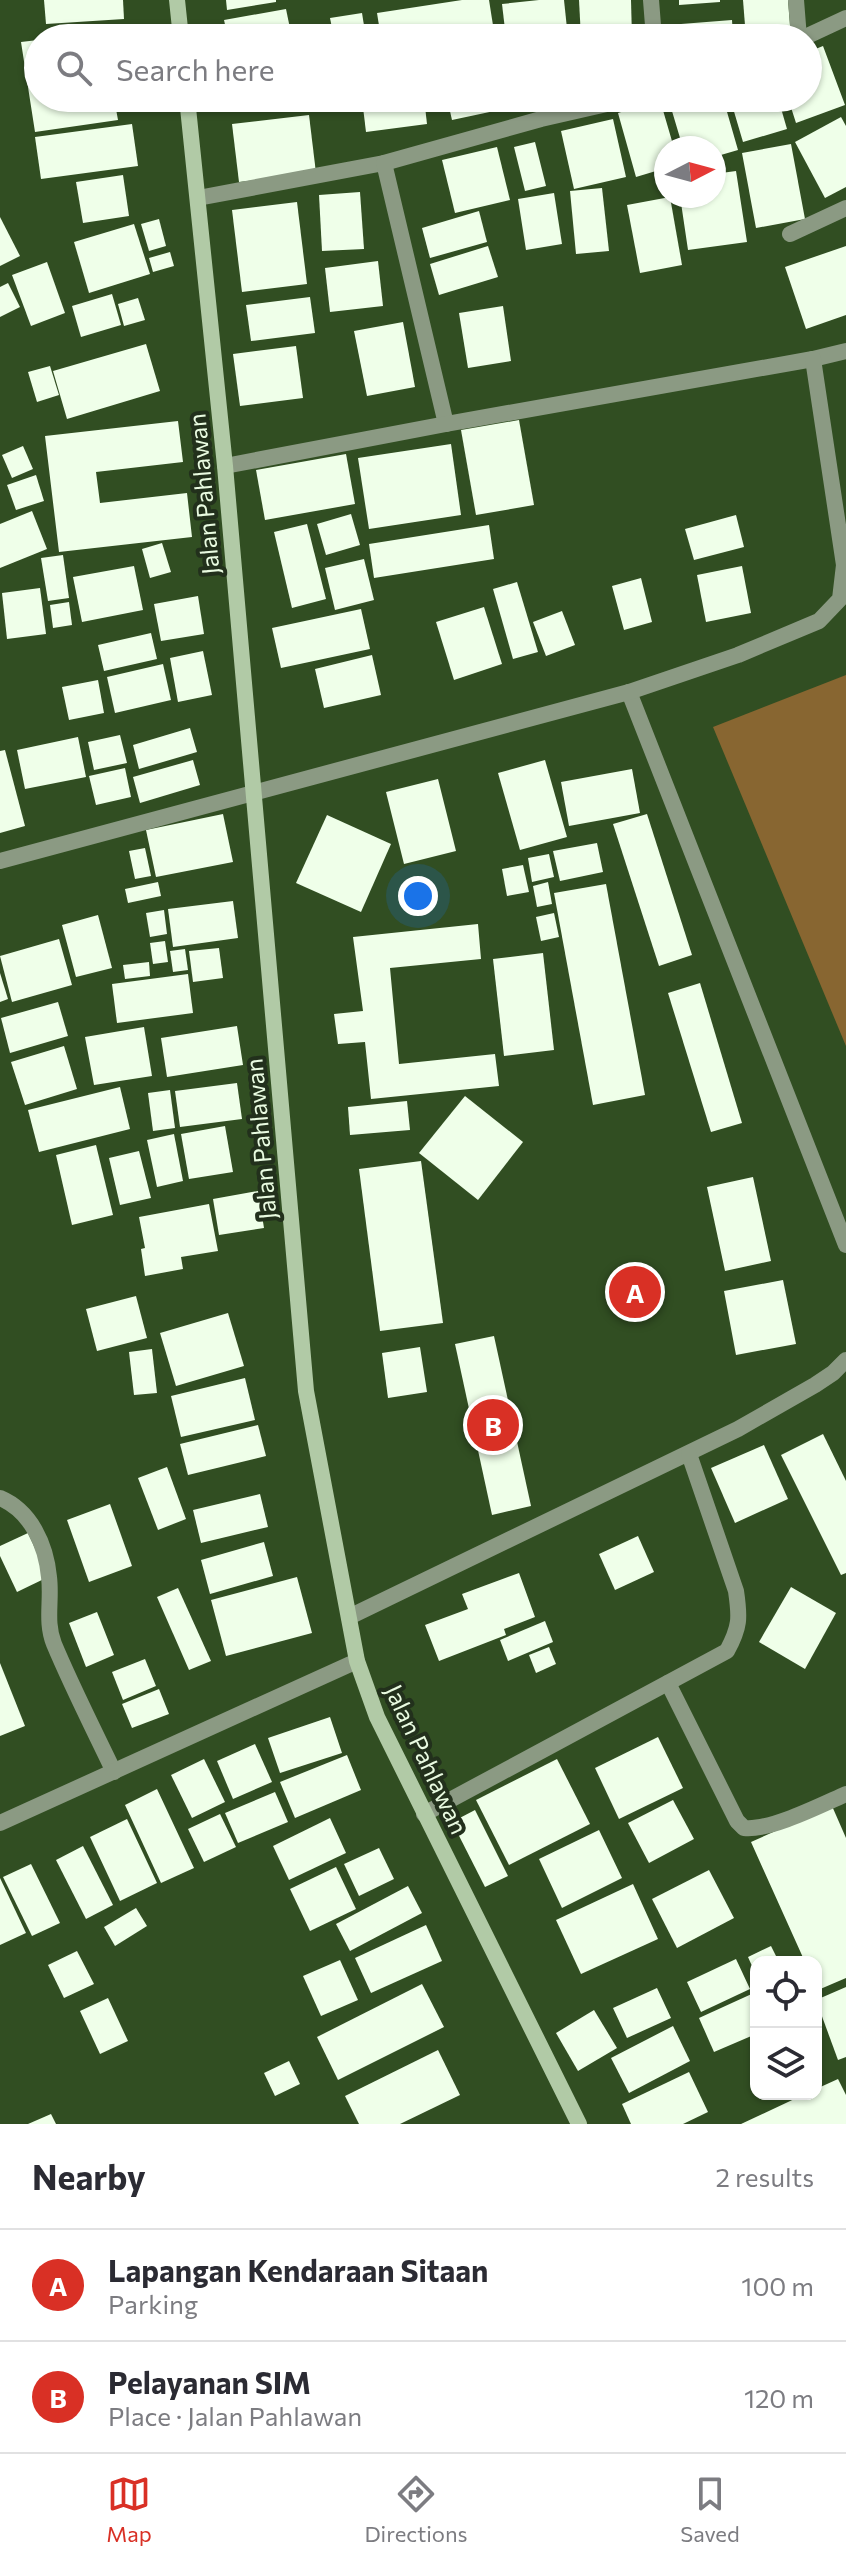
<!DOCTYPE html>
<meta charset="utf-8">
<style>
:root{--surface:#fff;--page:#f7f7f7;--text:#2b2b33;--muted:#7c7c81;--line:#e1e1e2;--accent:#d93025}
body{margin:0;font-family:Commissioner,sans-serif;background:var(--page);color:var(--text)}
.controls{position:absolute;right:24px;bottom:24px;display:grid;overflow:hidden;border-radius:16px;box-shadow:0 2px 6px #0004}
.controls button{width:72px;height:72px;display:grid;place-items:center;padding:0;border:0;border-bottom:2px solid var(--line);background:var(--surface);color:var(--text);font:40px sans-serif}
.compass{position:absolute;left:654px;top:136px;width:72px;height:72px;border-radius:50%;background:var(--surface);box-shadow:0 2px 6px #0004;rotate:84deg}
.you{position:absolute;left:418px;top:896px;width:28px;height:28px;margin:-20px;border:6px solid #fff;border-radius:50%;background:#1a73e8;box-shadow:0 0 0 12px #1a73e833}
.badge{display:grid;place-items:center;width:52px;height:52px;border-radius:50%;background:var(--accent);color:#fff;font-size:26px;font-weight:700}
.pin{position:absolute;translate:-50% -50%;border:4px solid #fff;box-shadow:0 2px 8px #0006}
.list{margin:0;padding:0;list-style:none}
h2{display:flex;justify-content:space-between;align-items:center;height:104px;margin:0;padding:0 32px;font-size:34px}
h2 small{font-size:26px;font-weight:400;color:var(--muted)}
.list li{display:grid;grid-template-columns:52px 1fr auto;gap:24px;align-items:center;box-sizing:border-box;height:112px;padding:0 32px;border-top:2px solid var(--line)}
.list b{display:block;font-size:30px;white-space:nowrap}
.list p{margin:0;font-size:26px;white-space:nowrap;color:var(--muted)}
.list em{font-size:26px;font-style:normal;color:var(--muted)}
.icon{flex:none;width:44px;height:44px;fill:none;stroke:currentColor;stroke-width:2;stroke-linecap:round;stroke-linejoin:round}
.map{position:relative;flex:none;width:846px;height:2124px;overflow:hidden}
.search{position:absolute;background:var(--surface);box-shadow:0 2px 6px #0004;left:24px;right:24px;top:24px;height:88px;display:flex;align-items:center;gap:20px;box-sizing:border-box;padding:0 28px;border-radius:44px;color:var(--muted);font-size:30px}
.sheet{height:328px;background:var(--surface)}
nav{display:flex;justify-content:space-around;align-items:center;box-sizing:border-box;height:112px;border-top:2px solid var(--line);background:var(--surface);font-size:22px;color:var(--muted)}
nav a{display:grid;justify-items:center;gap:4px}
nav .on{color:var(--accent)}
.map>svg:first-child{display:block}
.green{fill:#886631}
.building{fill:#efffe9}
.lines{fill:none;stroke-linecap:round;stroke-linejoin:round}
.street{stroke:#8b9a83;stroke-width:16}
.secondary{stroke:#b1caa6;stroke-width:16}
.labels{text-anchor:middle;dominant-baseline:central;stroke-width:8;stroke-linejoin:round;paint-order:stroke}
.street-label{font-size:24px;fill:#e9fbe1;stroke:#22301c}
</style>
<div class="map">
<svg width="846" height="2124" viewBox="0 0 846 2124">
<rect width="100%" height="100%" fill="#314e22"/>
<polygon class="green" points="846,675 846,1046 713,727"/>
<g class="building">
<polygon points="44,0 123,0 124,19 46,24"/>
<polygon points="226,0 276,0 276,2 227,10"/>
<polygon points="462,0 489,0 495,38 381,38 377,13"/>
<polygon points="539,0 564,0 568,38 506,38 502,4"/>
<polygon points="579,0 631,0 632,38 581,38"/>
<polygon points="679,0 720,0 720,2 679,5"/>
<polygon points="743,0 788,0 791,38 746,38"/>
<polygon points="286,9 292,38 228,38 224,20"/>
<polygon points="362,13 366,38 334,38 330,18"/>
<polygon points="732,20 733,38 682,38 681,24"/>
<polygon points="38,40 38,98 114,98 118,120 35,132 21,42"/>
<polygon points="823,46 845,105 796,123 788,98 808,98 808,52"/>
<polygon points="121,98 153,98 154,102 123,107"/>
<polygon points="241,98 305,98 305,105 243,112"/>
<polygon points="424,98 427,124 366,132 362,99"/>
<polygon points="447,98 496,98 499,110 452,120"/>
<polygon points="680,98 723,98 738,150 714,157 714,148 683,148 669,101"/>
<polygon points="730,98 778,98 787,129 743,142"/>
<polygon points="660,100 674,148 666,148 666,168 636,177 618,113"/>
<polygon points="309,115 316,173 239,182 232,124"/>
<polygon points="841,117 846,126 846,187 825,198 795,142"/>
<polygon points="613,119 626,177 574,189 561,131"/>
<polygon points="132,124 138,166 41,179 35,137"/>
<polygon points="535,142 546,186 525,191 514,147"/>
<polygon points="791,144 805,219 756,228 742,153"/>
<polygon points="497,147 510,200 455,213 442,160"/>
<polygon points="736,171 747,242 688,250 680,196 714,196 714,174"/>
<polygon points="123,175 129,216 83,223 76,182"/>
<polygon points="602,188 609,251 576,254 570,191"/>
<polygon points="360,192 364,249 322,251 319,195"/>
<polygon points="554,193 562,244 526,250 518,199"/>
<polygon points="670,197 682,265 640,273 627,205"/>
<polygon points="297,202 307,284 242,292 232,210"/>
<polygon points="479,211 487,242 430,258 422,228"/>
<polygon points="0,217 20,256 0,266"/>
<polygon points="159,219 166,246 149,251 141,224"/>
<polygon points="134,224 150,274 89,293 74,242"/>
<polygon points="488,246 498,277 439,295 430,264"/>
<polygon points="846,246 846,315 806,329 785,267"/>
<polygon points="170,252 174,266 153,272 149,258"/>
<polygon points="378,261 383,306 330,312 325,268"/>
<polygon points="47,262 65,313 31,326 12,275"/>
<polygon points="8,283 20,307 0,317 0,287"/>
<polygon points="112,294 121,325 81,337 72,306"/>
<polygon points="310,297 315,333 251,341 246,305"/>
<polygon points="138,298 145,320 124,326 118,304"/>
<polygon points="503,306 511,361 468,368 459,313"/>
<polygon points="403,322 415,387 367,396 354,331"/>
<polygon points="146,344 160,391 67,419 53,371"/>
<polygon points="296,346 303,398 240,406 233,354"/>
<polygon points="50,366 59,395 37,402 28,372"/>
<polygon points="519,420 534,505 476,515 461,430"/>
<polygon points="178,421 183,462 96,472 100,503 187,493 192,537 59,552 45,436"/>
<polygon points="451,444 461,515 369,529 358,458"/>
<polygon points="23,446 33,469 12,478 2,455"/>
<polygon points="346,454 355,504 265,520 256,470"/>
<polygon points="36,475 44,501 16,510 7,485"/>
<polygon points="32,511 47,549 0,568 0,524"/>
<polygon points="351,514 360,545 326,555 317,524"/>
<polygon points="736,515 744,547 694,560 685,529"/>
<polygon points="307,524 326,599 292,608 274,532"/>
<polygon points="489,525 494,559 374,578 369,544"/>
<polygon points="162,543 171,572 150,578 142,549"/>
<polygon points="63,555 69,598 48,601 41,558"/>
<polygon points="364,559 374,600 335,610 325,568"/>
<polygon points="134,566 143,610 82,622 73,577"/>
<polygon points="742,566 751,613 706,622 697,575"/>
<polygon points="641,578 652,622 624,630 612,586"/>
<polygon points="517,582 538,652 513,659 493,589"/>
<polygon points="40,588 46,634 7,639 2,593"/>
<polygon points="198,596 204,634 161,641 154,604"/>
<polygon points="69,602 72,625 53,628 50,605"/>
<polygon points="484,607 502,664 454,680 436,622"/>
<polygon points="361,609 370,649 281,668 272,628"/>
<polygon points="562,611 575,645 546,656 533,622"/>
<polygon points="151,633 157,659 104,671 98,645"/>
<polygon points="203,651 212,695 178,702 170,658"/>
<polygon points="372,655 381,695 324,708 315,669"/>
<polygon points="163,664 171,700 115,713 107,677"/>
<polygon points="98,680 104,713 69,720 62,687"/>
<polygon points="190,728 197,752 139,769 133,745"/>
<polygon points="120,735 127,763 94,770 88,742"/>
<polygon points="78,737 86,777 25,789 17,750"/>
<polygon points="5,750 25,826 0,833 0,751"/>
<polygon points="193,760 200,785 140,803 133,777"/>
<polygon points="545,760 567,837 520,850 498,773"/>
<polygon points="125,768 131,797 96,805 89,776"/>
<polygon points="632,769 640,813 569,826 561,782"/>
<polygon points="438,779 456,851 404,864 386,792"/>
<polygon points="223,814 233,862 156,877 146,830"/>
<polygon points="647,814 692,955 659,966 613,824"/>
<polygon points="327,815 391,844 361,912 296,883"/>
<polygon points="597,843 603,872 560,881 553,851"/>
<polygon points="145,848 151,876 135,879 129,851"/>
<polygon points="549,854 554,877 532,882 528,858"/>
<polygon points="523,865 529,892 507,896 502,869"/>
<polygon points="158,882 161,896 128,903 125,889"/>
<polygon points="548,882 552,904 537,907 533,886"/>
<polygon points="606,884 645,1095 593,1105 554,893"/>
<polygon points="233,901 238,938 173,947 168,909"/>
<polygon points="164,910 167,934 150,937 146,913"/>
<polygon points="554,913 559,937 541,941 536,917"/>
<polygon points="98,915 112,968 76,977 62,925"/>
<polygon points="478,924 481,959 390,968 399,1064 495,1054 499,1086 371,1099 365,1042 338,1044 334,1014 363,1011 353,937"/>
<polygon points="59,939 72,985 12,1002 0,956"/>
<polygon points="165,941 168,962 153,964 150,943"/>
<polygon points="219,948 223,978 193,982 189,951"/>
<polygon points="185,949 188,970 173,972 170,951"/>
<polygon points="543,953 554,1050 504,1056 493,959"/>
<polygon points="149,962 150,976 125,979 123,965"/>
<polygon points="0,973 8,999 0,1002"/>
<polygon points="188,974 193,1013 117,1023 112,984"/>
<polygon points="700,983 742,1123 711,1132 668,993"/>
<polygon points="58,1002 68,1036 10,1053 1,1018"/>
<polygon points="237,1026 243,1065 167,1077 161,1038"/>
<polygon points="144,1027 152,1076 94,1085 85,1037"/>
<polygon points="64,1046 77,1089 25,1105 11,1062"/>
<polygon points="237,1083 242,1119 180,1127 175,1091"/>
<polygon points="120,1087 130,1129 39,1152 28,1110"/>
<polygon points="170,1090 175,1128 153,1131 148,1093"/>
<polygon points="465,1096 523,1142 478,1200 419,1153"/>
<polygon points="407,1101 410,1130 350,1135 348,1107"/>
<polygon points="225,1126 233,1172 189,1179 181,1134"/>
<polygon points="174,1134 183,1181 157,1187 147,1140"/>
<polygon points="96,1145 113,1215 72,1225 56,1155"/>
<polygon points="139,1151 151,1198 120,1205 109,1158"/>
<polygon points="421,1161 443,1323 380,1331 359,1169"/>
<polygon points="753,1177 771,1261 725,1271 707,1187"/>
<polygon points="258,1191 264,1228 219,1235 213,1199"/>
<polygon points="209,1204 218,1251 181,1257 183,1269 145,1276 141,1249 145,1248 139,1217"/>
<polygon points="783,1280 796,1344 736,1355 724,1291"/>
<polygon points="136,1296 147,1338 97,1351 86,1309"/>
<polygon points="228,1313 244,1366 176,1386 160,1333"/>
<polygon points="494,1336 531,1506 492,1515 455,1344"/>
<polygon points="420,1347 427,1392 388,1398 382,1353"/>
<polygon points="152,1349 157,1393 134,1395 129,1352"/>
<polygon points="245,1378 255,1420 181,1437 171,1396"/>
<polygon points="258,1425 266,1456 188,1475 180,1444"/>
<polygon points="823,1434 846,1481 846,1573 841,1575 781,1455"/>
<polygon points="764,1445 788,1499 735,1523 711,1468"/>
<polygon points="167,1467 186,1519 158,1530 138,1478"/>
<polygon points="260,1494 268,1527 201,1543 193,1510"/>
<polygon points="110,1504 132,1566 89,1582 67,1520"/>
<polygon points="28,1533 48,1577 17,1592 0,1556 0,1546"/>
<polygon points="638,1536 654,1572 615,1590 599,1554"/>
<polygon points="264,1542 273,1576 210,1594 201,1560"/>
<polygon points="519,1573 535,1617 504,1629 506,1635 439,1661 425,1625 468,1609 462,1594"/>
<polygon points="297,1577 312,1633 226,1656 211,1600"/>
<polygon points="791,1587 836,1613 805,1669 759,1642"/>
<polygon points="178,1588 211,1661 189,1670 157,1597"/>
<polygon points="97,1612 114,1655 86,1667 69,1623"/>
<polygon points="545,1621 553,1642 508,1661 500,1640"/>
<polygon points="549,1647 556,1664 536,1673 529,1655"/>
<polygon points="145,1659 156,1686 123,1700 112,1672"/>
<polygon points="0,1663 25,1726 0,1736"/>
<polygon points="159,1689 169,1714 132,1728 122,1704"/>
<polygon points="330,1717 342,1753 280,1773 268,1738"/>
<polygon points="658,1737 683,1788 619,1819 595,1768"/>
<polygon points="255,1744 272,1782 233,1799 217,1761"/>
<polygon points="347,1755 361,1790 295,1818 280,1782"/>
<polygon points="204,1759 225,1802 192,1818 171,1775"/>
<polygon points="557,1759 590,1824 509,1865 476,1800"/>
<polygon points="157,1789 194,1868 161,1883 125,1805"/>
<polygon points="275,1792 288,1822 238,1843 225,1813"/>
<polygon points="673,1800 694,1839 649,1863 628,1823"/>
<polygon points="832,1806 846,1838 846,1978 818,1990 816,1962 805,1962 751,1842"/>
<polygon points="475,1810 508,1876 485,1887 452,1822"/>
<polygon points="220,1814 236,1847 204,1862 188,1829"/>
<polygon points="330,1818 346,1853 289,1880 273,1846"/>
<polygon points="127,1819 157,1883 120,1901 90,1837"/>
<polygon points="599,1830 622,1878 562,1908 539,1859"/>
<polygon points="83,1846 113,1905 86,1919 56,1860"/>
<polygon points="379,1848 394,1879 359,1896 344,1864"/>
<polygon points="31,1864 60,1923 32,1936 3,1877"/>
<polygon points="336,1867 356,1909 310,1931 290,1889"/>
<polygon points="709,1870 734,1918 677,1948 652,1899"/>
<polygon points="0,1878 26,1933 0,1945"/>
<polygon points="633,1884 658,1939 581,1974 556,1920"/>
<polygon points="408,1886 422,1913 350,1951 336,1924"/>
<polygon points="136,1908 147,1926 115,1946 104,1927"/>
<polygon points="426,1925 442,1961 371,1993 355,1958"/>
<polygon points="771,1946 779,1962 756,1962 756,1975 748,1957"/>
<polygon points="77,1951 94,1984 64,1998 48,1965"/>
<polygon points="736,1959 750,1989 701,2012 687,1982"/>
<polygon points="340,1960 358,2000 321,2016 303,1976"/>
<polygon points="422,1984 444,2027 338,2080 317,2037"/>
<polygon points="846,1987 846,2057 838,2060 816,2000"/>
<polygon points="657,1988 671,2018 627,2038 613,2008"/>
<polygon points="756,1992 756,2034 714,2052 699,2018"/>
<polygon points="108,1998 128,2041 100,2054 80,2011"/>
<polygon points="594,2010 617,2048 578,2071 556,2033"/>
<polygon points="673,2026 690,2061 629,2093 611,2058"/>
<polygon points="438,2050 460,2095 400,2124 359,2124 345,2096"/>
<polygon points="289,2061 300,2084 275,2096 264,2073"/>
<polygon points="689,2072 708,2112 683,2124 631,2124 622,2104"/>
<polygon points="838,2079 846,2095 846,2124 741,2124 805,2094 816,2094 816,2089"/>
<polygon points="51,2114 56,2124 28,2124"/>
</g>
<g class="lines">
<g class="street">
<polyline points="651,0 654,38"/>
<polyline points="796,0 799,38"/>
<polyline points="803,38 846,18"/>
<polyline points="198,198 384,163"/>
<polyline points="790,234 846,208"/>
<polyline points="446,424 384,163 541,119 633,98"/>
<polyline points="225,466 446,424 813,359 846,351"/>
<polyline points="629,692 846,1245"/>
<polyline points="0,861 629,692 738,655 819,621 840,599 844,565 813,359"/>
<path d="M 0,1498 C 31,1511 46,1545 49,1577 C 52,1600 45,1622 54,1644 C 72,1687 94,1730 114,1772"/>
<polyline points="349,1617 738,1429 815,1385 833,1373 846,1360"/>
<path d="M 668,1683 L 737,1821 L 744,1828 C 770,1831 821,1805 846,1794"/>
<path d="M 424,1814 L 727,1651 C 740,1627 740,1618 736,1591 L 689,1454"/>
<polyline points="0,1823 357,1661"/>
</g>
<g class="secondary">
<polyline points="177,0 181,38"/>
<polyline points="187,98 225,466 306,1391 357,1661 377,1717 579,2124"/>
</g>
</g>
<g class="labels">
<g class="street-label">
<text transform="translate(203 494) rotate(-95)">Jalan Pahlawan</text>
<text transform="translate(260 1139) rotate(-95)">Jalan Pahlawan</text>
<text transform="translate(427 1759) rotate(65)">Jalan Pahlawan</text>
</g>
</g>
</svg>
<div class="controls">
<button><svg class="icon" aria-label="locate" viewBox="0 0 24 24"><circle cx="12" cy="12" r="6"/><path d="M12 2v4M12 18v4M2 12h4M18 12h4"/></svg></button>
<button><svg class="icon" aria-label="layers" viewBox="0 0 24 24"><path d="M12 4l9 5-9 5-9-5zM3 14l9 5 9-5"/></svg></button>
</div>
<svg class="compass" viewBox="-18 -18 36 36"><path d="M0-13l5 13h-10z" fill="#e53935"/><path d="M0 13l5-13h-10z" fill="#7c7c81"/></svg>
<div class="you"></div>
<div class="pin badge" style="left:635px;top:1292px">A</div>
<div class="pin badge" style="left:493px;top:1425px">B</div>
<div class="search"><svg class="icon" aria-label="search" viewBox="0 0 24 24"><circle cx="10" cy="10" r="6"/><path d="M15 15l6 6"/></svg>Search here</div>
</div>
<section class="sheet">
<h2>Nearby<small>2 results</small></h2>
<ul class="list">
<li><span class="badge">A</span><div><b>Lapangan Kendaraan Sitaan</b><p>Parking</p></div><em>100 m</em></li>
<li><span class="badge">B</span><div><b>Pelayanan SIM</b><p>Place · Jalan Pahlawan</p></div><em>120 m</em></li>
</ul>
</section>
<nav>
<a class="on"><svg class="icon" aria-label="map" viewBox="0 0 24 24"><path d="M3 6l6-2 6 2 6-2v14l-6 2-6-2-6 2zM9 4v14M15 6v14"/></svg>Map</a>
<a><svg class="icon" aria-label="directions" viewBox="0 0 24 24"><path d="M12 3l9 9-9 9-9-9zM9 14v-3h6M13 9l2 2-2 2"/></svg>Directions</a>
<a><svg class="icon" aria-label="saved" viewBox="0 0 24 24"><path d="M7 4h10v16l-5-4-5 4z"/></svg>Saved</a>
</nav>
